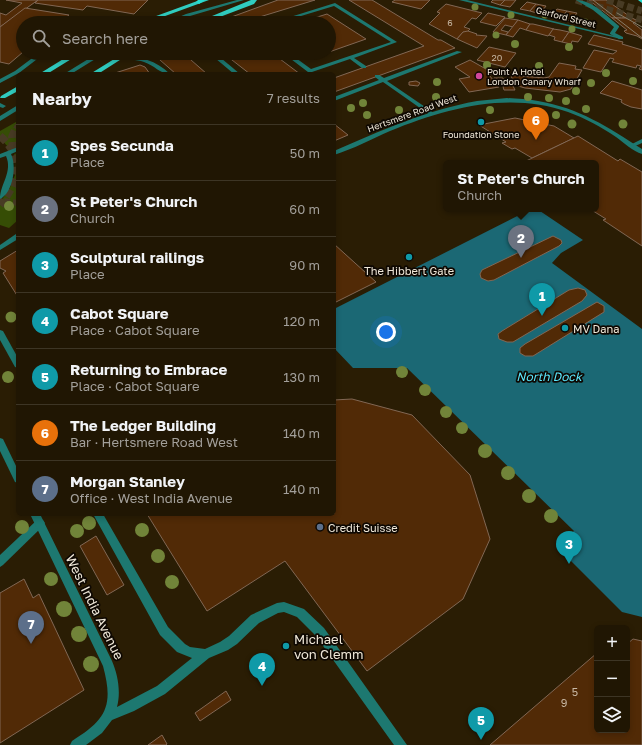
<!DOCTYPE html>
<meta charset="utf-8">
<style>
:root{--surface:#201603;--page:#2d2312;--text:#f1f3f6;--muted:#a29f9a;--line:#3d3525;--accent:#d93025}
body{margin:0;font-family:"Golos Text",sans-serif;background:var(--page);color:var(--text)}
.controls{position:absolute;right:12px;bottom:12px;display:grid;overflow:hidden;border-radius:6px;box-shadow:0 2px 6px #0003}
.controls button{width:36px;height:36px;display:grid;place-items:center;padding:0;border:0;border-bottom:1px solid var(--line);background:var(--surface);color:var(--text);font:20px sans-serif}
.you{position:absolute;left:386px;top:332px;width:14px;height:14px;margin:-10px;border:3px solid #fff;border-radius:50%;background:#1a73e8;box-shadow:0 0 0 6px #1a73e833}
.badge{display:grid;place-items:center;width:26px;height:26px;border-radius:50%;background:var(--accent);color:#fff;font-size:13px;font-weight:700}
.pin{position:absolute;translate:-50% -33px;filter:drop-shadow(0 1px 2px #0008)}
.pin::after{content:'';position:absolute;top:21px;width:14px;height:12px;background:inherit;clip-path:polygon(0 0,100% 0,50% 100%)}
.popup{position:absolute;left:443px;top:160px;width:156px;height:52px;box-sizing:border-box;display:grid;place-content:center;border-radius:6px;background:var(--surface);filter:drop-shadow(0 1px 3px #0005);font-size:13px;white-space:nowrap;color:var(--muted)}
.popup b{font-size:15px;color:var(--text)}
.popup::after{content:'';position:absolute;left:50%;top:100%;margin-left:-8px;border:8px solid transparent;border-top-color:var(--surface)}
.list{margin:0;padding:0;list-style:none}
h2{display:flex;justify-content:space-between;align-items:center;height:52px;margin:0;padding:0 16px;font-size:17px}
h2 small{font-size:13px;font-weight:400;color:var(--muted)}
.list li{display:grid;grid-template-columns:26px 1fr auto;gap:12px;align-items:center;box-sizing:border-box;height:56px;padding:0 16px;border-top:1px solid var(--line)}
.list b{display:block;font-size:15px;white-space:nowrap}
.list p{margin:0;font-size:13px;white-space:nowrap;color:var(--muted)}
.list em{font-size:13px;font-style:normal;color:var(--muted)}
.icon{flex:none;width:22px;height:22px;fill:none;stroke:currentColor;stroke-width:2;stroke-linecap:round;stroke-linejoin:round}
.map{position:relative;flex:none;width:642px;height:745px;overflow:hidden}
.search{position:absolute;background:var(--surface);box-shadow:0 2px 6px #0003;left:16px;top:16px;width:320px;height:44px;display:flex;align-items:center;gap:10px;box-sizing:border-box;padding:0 14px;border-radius:22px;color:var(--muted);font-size:15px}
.panel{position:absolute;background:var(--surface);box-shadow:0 2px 6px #0003;left:16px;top:72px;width:320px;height:444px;border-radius:6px}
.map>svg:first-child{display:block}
.green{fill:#364d05}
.water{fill:#1b6874}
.building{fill:#512a06;stroke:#816754}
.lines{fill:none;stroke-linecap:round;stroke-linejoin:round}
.minor-tunnel{stroke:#483b24;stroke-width:6;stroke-dasharray:6 3;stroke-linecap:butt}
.primary-tunnel-far1{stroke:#483b24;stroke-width:6;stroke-dasharray:6 3;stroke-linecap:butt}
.primary-tunnel{stroke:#483b24;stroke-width:8;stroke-dasharray:8 4;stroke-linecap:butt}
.trunk-tunnel{stroke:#483b24;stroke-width:7;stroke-dasharray:7 3.5;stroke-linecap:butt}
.service{fill:#1d7870;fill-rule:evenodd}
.pedestrian{fill:#1d7870;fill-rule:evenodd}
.minor{fill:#1d7870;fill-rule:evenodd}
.tertiary{fill:#1d7870;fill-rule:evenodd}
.primary{fill:#30ccbf;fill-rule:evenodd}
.trunk{fill:#28ddcf;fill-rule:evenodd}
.tram{stroke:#877c68;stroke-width:1}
.tree{fill:#718439}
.hotel-dot{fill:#d1479c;stroke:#0e0802;stroke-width:1.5}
.culture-dot{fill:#0f9aa8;stroke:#0e0802;stroke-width:1.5}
.service-dot{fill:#5c6f8a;stroke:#0e0802;stroke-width:1.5}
.labels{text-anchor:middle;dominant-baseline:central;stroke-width:3.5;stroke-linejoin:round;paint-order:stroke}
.far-street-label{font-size:9px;fill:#f0e8d9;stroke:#0e0802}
.number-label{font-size:9px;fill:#c8b8a4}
.far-poi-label{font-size:9px;fill:#f0e8d9;stroke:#0e0802;text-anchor:start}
.poi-label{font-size:11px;fill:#f0e8d9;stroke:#0e0802;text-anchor:start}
.near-number-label{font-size:11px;fill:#c8b8a4}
.water-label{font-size:12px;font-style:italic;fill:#5ce7fd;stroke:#0e0802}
.near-street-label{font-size:13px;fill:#f0e8d9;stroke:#0e0802}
.near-poi-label{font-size:13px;fill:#f0e8d9;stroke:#0e0802;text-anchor:start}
</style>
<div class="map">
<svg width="642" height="745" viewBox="0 0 642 745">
<rect width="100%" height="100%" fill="#2a1d04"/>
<g class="green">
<polygon points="16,122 18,123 18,144 9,148 0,138 0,131"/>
<polygon points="18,153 18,220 9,228 0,225 0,202 9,190 15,175 16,162 14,154"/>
</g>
<polygon class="water" points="531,209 540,211 583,240 561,253 552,263 642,329 642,617 622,612 556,546 574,531 407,368 353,368 334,348 334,309"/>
<g class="building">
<polygon points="6,0 38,0 0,27 0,13 6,15 22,3"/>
<polygon points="38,0 148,0 134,14 87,6 83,10 35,3"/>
<polygon points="278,0 315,0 240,23 215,23"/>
<polygon points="349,0 372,0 438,40 441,40 455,48 334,92 334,78 424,46"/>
<polygon points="395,0 430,0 421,9 392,2"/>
<polygon points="493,0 505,0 500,5 491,2"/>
<polygon points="505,0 516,0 510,7 500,5"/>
<polygon points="589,0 606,0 632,18 612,18"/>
<polygon points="527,2 536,4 530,11 520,9"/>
<polygon points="446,4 482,13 476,19 472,18 464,27 470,29 466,33 463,32 457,39 429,24 440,13 437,12"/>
<polygon points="536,4 546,6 540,14 530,11"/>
<polygon points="25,8 69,15 59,23 23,23 23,52 9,64 0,62 0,27"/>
<polygon points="557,9 567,11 561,19 551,16"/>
<polygon points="567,11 577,13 571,21 561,19"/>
<polygon points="488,13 505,17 496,26 480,22"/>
<polygon points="327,14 366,39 329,52 329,23 298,23"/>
<polygon points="505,18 518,20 513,27 505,25 501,30 508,32 506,35 493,32"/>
<polygon points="612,18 632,18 638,21 633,23 642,30 642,39 637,36 626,33 624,31 627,30"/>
<polygon points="518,20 530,24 526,30 520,28 513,37 506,35"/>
<polygon points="530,24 533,24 554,29 548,36 526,30"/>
<polygon points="553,29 560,30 569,32 562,42 554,40 555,37 549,35"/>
<polygon points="468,31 477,34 476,35 487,36 477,48 457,39 463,32"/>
<polygon points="569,32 579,35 582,36 578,42 572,41 571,44 562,42"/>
<polygon points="594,35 623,42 622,44 642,50 642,70 639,69 641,66 637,65 636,68 612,62 614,59 610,58 601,72 583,68 594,50 613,54 617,51 588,44"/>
<polygon points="489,47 516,53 505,67 477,60"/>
<polygon points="152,53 183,53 207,74 176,74"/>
<polygon points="223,53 272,53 300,74 250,74"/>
<polygon points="299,53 325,53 307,59"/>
<polygon points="470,60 493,73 489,75 499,87 469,92 459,79 470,77 455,67"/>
<polygon points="559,63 576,66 575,69 582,70 571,89 560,92 525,88 518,86 517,83 513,82 511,75 544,78 549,77"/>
<polygon points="140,65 145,67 150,74 112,74"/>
<polygon points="494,78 503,78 505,82 511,82 515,90 504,90 502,83 496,83"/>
<polygon points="416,81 420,83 418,86 409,85 409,82"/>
<polygon points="612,81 642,90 642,109 631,107 624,104 621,102 622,100 600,93"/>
<polygon points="515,118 554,126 574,138 532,158 515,148 512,149 502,143 506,142 479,125"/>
<polygon points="334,124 343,131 348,135 334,141"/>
<polygon points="578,136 618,161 620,159 642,172 642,246 603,220 606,219 590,209 596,209 596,163 524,162"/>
<polygon points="553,236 561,240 562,243 559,246 494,280 488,281 481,278 480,274 482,270"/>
<polygon points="334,244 376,282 334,303"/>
<polygon points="18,250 18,297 3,273 6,271 0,268 0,261"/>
<polygon points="578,288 585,290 587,295 582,301 513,342 507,342 499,339 498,334 502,331 569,290"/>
<polygon points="597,302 604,306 604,312 533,356 525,356 520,353 520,348 525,344"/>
<polygon points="352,399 412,415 470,475 490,539 463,599 367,671 285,561 207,611 147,514 334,514 334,400"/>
<polygon points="96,536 124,585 107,595 80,546"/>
<polygon points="24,579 33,598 39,594 84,690 0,743 0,593"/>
<polygon points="633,639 642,641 642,745 490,745 597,653 597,730 627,730 627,644"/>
<polygon points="226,691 231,700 200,721 195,713"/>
<polygon points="162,735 167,744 166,745 148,745"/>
</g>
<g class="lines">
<polyline class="minor-tunnel" points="4,201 18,203"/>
<polyline class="primary-tunnel-far1" points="16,129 18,125"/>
<g class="primary-tunnel">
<path d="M 0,136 C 25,157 19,182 0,205"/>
<polyline points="13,150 12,137 16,128"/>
</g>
<g class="trunk-tunnel">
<polyline points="576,0 642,20"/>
<polyline points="607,0 642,11"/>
</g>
<g class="service">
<polygon points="335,3 397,42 354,58 366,66 366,68 362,68 350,59 312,72 308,72 283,53 289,53 311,69 391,42 334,6 278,23 271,23"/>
<polygon points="88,17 92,18 86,23 81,23"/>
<polygon points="457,51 462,52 387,81 434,113 434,115 430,115 383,82 334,101 334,97 379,80 375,77 375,75 379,75 384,78"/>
<polygon points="39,53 45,53 19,73 0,83 0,79 15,71"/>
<polygon points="209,53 215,53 240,74 234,74"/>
<polygon points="642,139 642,143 633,147 630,145"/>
<path d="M 18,147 L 18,151 L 11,154 C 17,166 13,193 0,199 C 0,184 13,172 6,156 L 0,158 L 0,154 Z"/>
<polygon points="16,234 18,234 18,239 0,250 0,245"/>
<polygon points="40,519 43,520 45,523 43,526 3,565 0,567 0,555 37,520"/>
</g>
<g class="pedestrian">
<path d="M 576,0 C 592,0 607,16 619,26 L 619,27 L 615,33 L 623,37 L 623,39 L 619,39 L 610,34 L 610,33 L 614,27 L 593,10 Z"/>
<polygon points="0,103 6,106 3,108 0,107"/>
</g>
<g class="minor">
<polygon points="459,0 467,0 623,38 621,39"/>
<path d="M 121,55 C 140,57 156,60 170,74 C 160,74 154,65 144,62 C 136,59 128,60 119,58 L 119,56 Z"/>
<path d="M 507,98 C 517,99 528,99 538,101 C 579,108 608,127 642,149 L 642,154 C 633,151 624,143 616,137 C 601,127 585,118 568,112 C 509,91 446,108 390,131 C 372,139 353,149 334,155 L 334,151 C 380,131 427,110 477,101 C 487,100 497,99 507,98 Z"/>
<polygon points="0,330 3,331 18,358 18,368 15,367 0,340"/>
<polygon points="0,438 3,439 18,470 18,483 15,482 0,451"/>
<path d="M 30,514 L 40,514 L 112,661 C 118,675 121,692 117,707 L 157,686 L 192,658 L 177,652 L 160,635 L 93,514 L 103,514 L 168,627 L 185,644 L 190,647 L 205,649 L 220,642 L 229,636 L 251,615 L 277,603 L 284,602 L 304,609 L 324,628 L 407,745 L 394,745 L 316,636 L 297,617 L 284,612 L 278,613 L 259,623 L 237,644 L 228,650 L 209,658 L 165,694 L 134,711 L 112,720 L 102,733 L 86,745 L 70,745 L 72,741 C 106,720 114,706 103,666 Z"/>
</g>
<g class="tertiary">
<polygon points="237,0 244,0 190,16 171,23 165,23 186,14"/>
<polygon points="98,53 105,53 71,74 64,74"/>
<polygon points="18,105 18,110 0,121 0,116"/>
</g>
<g class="primary">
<polygon points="200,0 209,0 146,23 137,23"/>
<polygon points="251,0 257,0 254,4 204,23 195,23"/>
<polygon points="73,53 81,53 47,74 39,74"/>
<polygon points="128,53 138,53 123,58 98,74 90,74 119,56"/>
<polygon points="18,86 18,91 5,98 0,98 1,96"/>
</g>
<g class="trunk">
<polygon points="205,0 199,4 196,2 198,0"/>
<polygon points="638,0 642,0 642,3"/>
</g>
<g class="tram">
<polyline points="593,0 642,38"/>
<polyline points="617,13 642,27"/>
</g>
</g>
<g class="tree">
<circle cx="475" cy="7" r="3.5"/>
<circle cx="511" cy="15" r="3.5"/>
<circle cx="545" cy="15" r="3.5"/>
<circle cx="585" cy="22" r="3.5"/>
<circle cx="572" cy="29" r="3.5"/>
<circle cx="496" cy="35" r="3.5"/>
<circle cx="515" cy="44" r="4"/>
<circle cx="569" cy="47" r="4"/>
<circle cx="487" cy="65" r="4"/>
<circle cx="539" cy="66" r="4"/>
<circle cx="501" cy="73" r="4"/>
<circle cx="606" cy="73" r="4"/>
<circle cx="633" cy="81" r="4"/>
<circle cx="437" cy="82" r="4"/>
<circle cx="591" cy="83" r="4"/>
<circle cx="576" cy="91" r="4"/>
<circle cx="436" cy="97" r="4"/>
<circle cx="528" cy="97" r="4"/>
<circle cx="549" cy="98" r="4"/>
<circle cx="566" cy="101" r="4"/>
<circle cx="363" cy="103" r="4"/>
<circle cx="351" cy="108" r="4"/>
<circle cx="586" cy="109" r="4"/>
<circle cx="399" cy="110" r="4"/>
<circle cx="490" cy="110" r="4"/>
<circle cx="541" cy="114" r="4"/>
<circle cx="367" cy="115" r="4"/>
<circle cx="556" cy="115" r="4"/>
<circle cx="572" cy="124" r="4.5"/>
<circle cx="623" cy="124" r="4.5"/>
<circle cx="9" cy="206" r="5"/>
<circle cx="11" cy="317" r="5.5"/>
<circle cx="402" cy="372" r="6"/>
<circle cx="8" cy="377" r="6"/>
<circle cx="425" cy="390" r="6"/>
<circle cx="446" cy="412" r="6"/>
<circle cx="462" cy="428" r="6"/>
<circle cx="485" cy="451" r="7"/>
<circle cx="508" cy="473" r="7"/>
<circle cx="529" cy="496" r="7"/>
<circle cx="551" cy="516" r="7"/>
<circle cx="89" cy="523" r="7"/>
<circle cx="22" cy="527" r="7"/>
<circle cx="142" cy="530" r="7"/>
<circle cx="77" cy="531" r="7"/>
<circle cx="158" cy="556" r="7"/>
<circle cx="51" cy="579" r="7"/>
<circle cx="172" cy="582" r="7"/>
<circle cx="64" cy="609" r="8"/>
<circle cx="79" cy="634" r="8"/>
<circle cx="91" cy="664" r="8"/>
</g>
<circle class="hotel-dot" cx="479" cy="76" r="4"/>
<g class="culture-dot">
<circle cx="481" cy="122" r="4"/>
<circle cx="409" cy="257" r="4"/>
<circle cx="565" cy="328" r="4"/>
<circle cx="286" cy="646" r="4"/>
</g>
<circle class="service-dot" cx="320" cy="527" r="4"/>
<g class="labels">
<g class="far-street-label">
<text transform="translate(566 17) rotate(14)">Garford Street</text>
<text transform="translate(412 113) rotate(-20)">Hertsmere Road West</text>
</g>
<g class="number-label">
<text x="450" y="22">6</text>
<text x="497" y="57">20</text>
</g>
<g class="far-poi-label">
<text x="487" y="71">Point A Hotel<tspan x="487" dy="10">London Canary Wharf</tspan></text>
<text x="481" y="134" text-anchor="middle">Foundation Stone</text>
</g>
<g class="poi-label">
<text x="409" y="270" text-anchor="middle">The Hibbert Gate</text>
<text x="573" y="328">MV Dana</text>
<text x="328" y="527">Credit Suisse</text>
</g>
<g class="near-number-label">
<text x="575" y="691">5</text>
<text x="564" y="702">9</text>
</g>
<g class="water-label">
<text x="549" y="376">North Dock</text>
</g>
<g class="near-street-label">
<text transform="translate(95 607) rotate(64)">West India Avenue</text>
</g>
<g class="near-poi-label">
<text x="294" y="639">Michael<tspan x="294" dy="15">von Clemm</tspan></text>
</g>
</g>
</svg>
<div class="controls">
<button>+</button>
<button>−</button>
<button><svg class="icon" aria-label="layers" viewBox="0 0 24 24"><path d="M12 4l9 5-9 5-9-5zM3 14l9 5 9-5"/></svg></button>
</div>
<div class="you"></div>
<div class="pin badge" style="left:542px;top:316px;background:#0f9aa8">1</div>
<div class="pin badge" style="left:521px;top:258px;background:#6b7280">2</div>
<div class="popup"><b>St Peter's Church</b>Church</div>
<div class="pin badge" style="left:569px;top:564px;background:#0f9aa8">3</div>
<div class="pin badge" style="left:262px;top:686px;background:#0f9aa8">4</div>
<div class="pin badge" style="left:481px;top:740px;background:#0f9aa8">5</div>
<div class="pin badge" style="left:536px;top:140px;background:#e8710a">6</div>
<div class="pin badge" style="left:31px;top:644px;background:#5c6f8a">7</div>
<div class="search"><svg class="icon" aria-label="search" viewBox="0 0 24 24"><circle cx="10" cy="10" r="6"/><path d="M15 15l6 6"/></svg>Search here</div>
<section class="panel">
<h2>Nearby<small>7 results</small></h2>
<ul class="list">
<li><span class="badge" style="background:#0f9aa8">1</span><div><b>Spes Secunda</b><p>Place</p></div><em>50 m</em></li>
<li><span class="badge" style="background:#6b7280">2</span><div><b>St Peter's Church</b><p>Church</p></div><em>60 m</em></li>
<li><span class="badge" style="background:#0f9aa8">3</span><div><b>Sculptural railings</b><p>Place</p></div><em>90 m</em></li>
<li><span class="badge" style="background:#0f9aa8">4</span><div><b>Cabot Square</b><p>Place · Cabot Square</p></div><em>120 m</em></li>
<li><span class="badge" style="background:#0f9aa8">5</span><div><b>Returning to Embrace</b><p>Place · Cabot Square</p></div><em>130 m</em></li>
<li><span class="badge" style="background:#e8710a">6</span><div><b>The Ledger Building</b><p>Bar · Hertsmere Road West</p></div><em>140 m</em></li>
<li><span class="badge" style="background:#5c6f8a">7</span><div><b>Morgan Stanley</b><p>Office · West India Avenue</p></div><em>140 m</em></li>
</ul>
</section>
</div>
